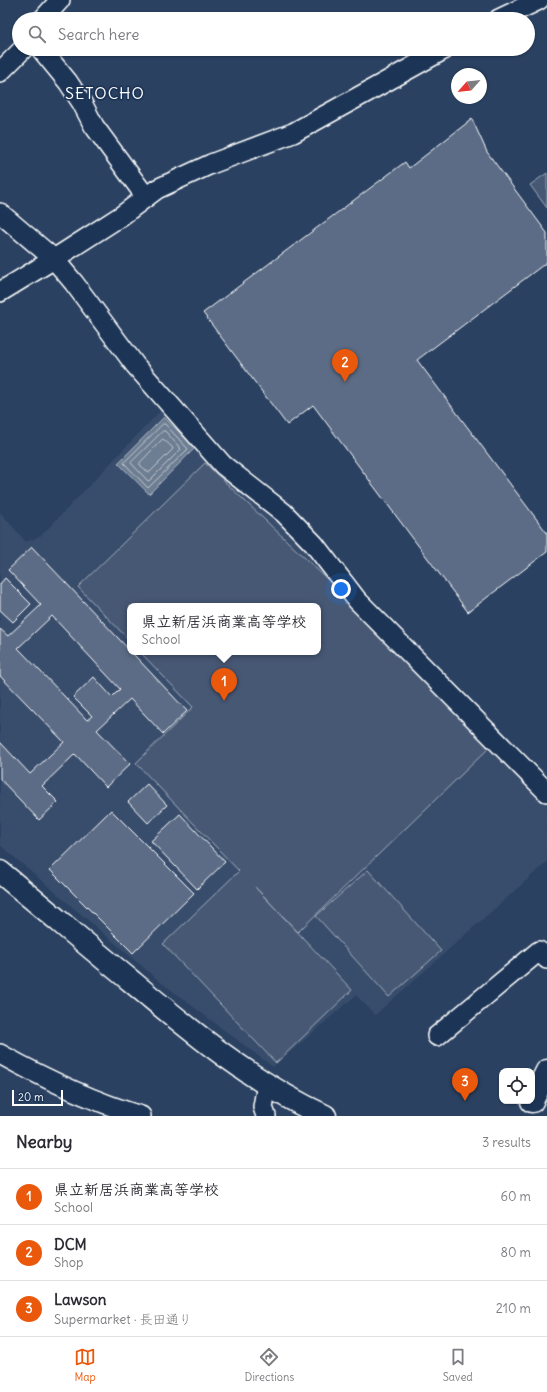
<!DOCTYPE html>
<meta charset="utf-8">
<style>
:root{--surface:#fff;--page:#f2f2f3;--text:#2b2b33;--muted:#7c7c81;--line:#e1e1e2;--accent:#ea580c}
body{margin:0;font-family:Delius,"Klee One",sans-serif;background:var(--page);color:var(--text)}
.controls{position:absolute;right:12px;bottom:12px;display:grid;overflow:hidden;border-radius:8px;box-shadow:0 1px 3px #0004}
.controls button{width:36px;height:36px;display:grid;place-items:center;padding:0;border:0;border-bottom:1px solid var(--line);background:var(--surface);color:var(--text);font:20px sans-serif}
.compass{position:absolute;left:451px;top:68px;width:36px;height:36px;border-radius:50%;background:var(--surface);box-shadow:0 1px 3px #0004;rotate:243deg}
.scale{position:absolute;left:12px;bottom:10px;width:51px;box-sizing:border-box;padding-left:4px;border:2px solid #fff;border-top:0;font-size:11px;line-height:14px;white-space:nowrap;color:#fff;-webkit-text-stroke:3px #1d3557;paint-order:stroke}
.you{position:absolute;left:341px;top:589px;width:14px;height:14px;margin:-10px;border:3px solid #fff;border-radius:50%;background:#1a73e8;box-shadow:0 0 0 6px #1a73e833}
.badge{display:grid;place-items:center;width:26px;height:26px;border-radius:50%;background:var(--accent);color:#fff;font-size:13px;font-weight:700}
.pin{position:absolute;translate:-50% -33px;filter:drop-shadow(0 1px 2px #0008)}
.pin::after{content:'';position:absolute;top:21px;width:14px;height:12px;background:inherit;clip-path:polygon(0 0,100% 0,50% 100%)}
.popup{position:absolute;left:127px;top:603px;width:194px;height:52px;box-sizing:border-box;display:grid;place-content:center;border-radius:8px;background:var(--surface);filter:drop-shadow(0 1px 3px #0005);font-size:13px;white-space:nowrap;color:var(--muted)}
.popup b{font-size:15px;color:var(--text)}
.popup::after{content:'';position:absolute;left:50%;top:100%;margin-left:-8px;border:8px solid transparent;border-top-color:var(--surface)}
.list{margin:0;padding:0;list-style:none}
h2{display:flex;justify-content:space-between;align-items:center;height:52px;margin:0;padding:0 16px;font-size:17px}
h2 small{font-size:13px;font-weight:400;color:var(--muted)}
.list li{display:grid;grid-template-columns:26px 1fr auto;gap:12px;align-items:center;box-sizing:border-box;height:56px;padding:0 16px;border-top:1px solid var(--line)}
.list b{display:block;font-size:15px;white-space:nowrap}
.list p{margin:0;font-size:13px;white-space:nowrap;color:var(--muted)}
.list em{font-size:13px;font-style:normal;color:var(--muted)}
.icon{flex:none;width:22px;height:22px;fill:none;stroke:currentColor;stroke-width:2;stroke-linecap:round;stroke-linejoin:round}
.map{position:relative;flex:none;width:547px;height:1116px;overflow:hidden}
.search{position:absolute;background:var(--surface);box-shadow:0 1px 3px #0004;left:12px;right:12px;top:12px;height:44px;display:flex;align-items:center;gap:10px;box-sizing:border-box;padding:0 14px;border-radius:22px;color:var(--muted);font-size:15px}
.sheet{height:220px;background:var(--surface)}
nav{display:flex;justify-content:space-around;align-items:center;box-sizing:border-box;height:56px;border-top:1px solid var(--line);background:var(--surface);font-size:11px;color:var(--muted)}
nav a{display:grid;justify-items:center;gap:2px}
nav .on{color:var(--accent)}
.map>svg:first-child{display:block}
.built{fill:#394e6c;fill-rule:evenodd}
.green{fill:#465975;stroke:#a2acba}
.water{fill:#6d7d92;stroke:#a7b1be}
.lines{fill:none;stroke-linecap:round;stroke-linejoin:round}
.shore{stroke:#c5cbd3;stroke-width:1}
.building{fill:#5b6c86;stroke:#fff;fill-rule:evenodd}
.street-casing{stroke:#fff;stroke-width:22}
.secondary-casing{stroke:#fff;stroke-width:25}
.street{stroke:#1d3557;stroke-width:19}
.secondary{stroke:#1d3557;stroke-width:22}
.labels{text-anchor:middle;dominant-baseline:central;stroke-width:3.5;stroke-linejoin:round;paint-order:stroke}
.quarter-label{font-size:16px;letter-spacing:1px;fill:#fff;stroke:#1d3557}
</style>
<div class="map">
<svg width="547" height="1116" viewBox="0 0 547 1116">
<rect width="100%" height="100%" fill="#2a4161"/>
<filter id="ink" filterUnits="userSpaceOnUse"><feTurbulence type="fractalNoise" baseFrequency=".025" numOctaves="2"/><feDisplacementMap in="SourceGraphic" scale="8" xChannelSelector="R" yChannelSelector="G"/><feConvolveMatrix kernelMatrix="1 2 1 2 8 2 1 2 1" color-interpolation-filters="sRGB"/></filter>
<g filter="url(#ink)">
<path class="built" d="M 163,408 L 219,473 L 302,540 L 547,800 L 547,862 L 375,1015 L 356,995 L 273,1067 L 158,980 L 0,845 L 0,512 L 26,542 L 41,536 ZM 130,606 L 318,606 L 318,652 L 130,652 Z"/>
<g class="green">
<polygon points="547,173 547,208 530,185"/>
<polygon points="205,463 327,579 489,748 298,932 255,887 352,990 276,1063 163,944 239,871 136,763 193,707 140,652 318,652 318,606 130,606 130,641 78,587"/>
<polygon points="368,870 441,951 389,997 316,916"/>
</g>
<polygon class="water" points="164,417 195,448 149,494 118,463"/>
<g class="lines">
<g class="shore">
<polygon points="163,424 165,424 188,449 148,488 124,463"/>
<polygon points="163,431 165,431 181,449 150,480 148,481 131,463"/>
<polygon points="163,439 172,447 173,449 150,472 148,472 140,465 140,463"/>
</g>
</g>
<g class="building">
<polygon points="472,119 487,152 547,233 547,262 417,360 547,533 547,552 468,612 313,405 287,425 203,313 405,162 409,168"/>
<path d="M 32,547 L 187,711 L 163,734 L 130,699 L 97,730 L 130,764 L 106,787 L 75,754 L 42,786 L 58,802 L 39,820 L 0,779 L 0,742 L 30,774 L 64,742 L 0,676 L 0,629 L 8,636 L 41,605 L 8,570 ZM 52,616 L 120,689 L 112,697 L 94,677 L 73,697 L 92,716 L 87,720 L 18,648 Z"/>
<polygon points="5,578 31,604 13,622 0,610 0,584"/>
<polygon points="147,784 167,805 148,823 128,802"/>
<polygon points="111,810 194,893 133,953 50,870"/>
<polygon points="180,814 225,862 197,889 151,841"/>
</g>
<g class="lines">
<g class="street-casing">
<g id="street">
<polyline points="43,19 60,0"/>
<polyline points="499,19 539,0"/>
<polyline points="41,49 68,82 82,103 94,126 146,197"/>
<polyline points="0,72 23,49"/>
<polyline points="0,213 54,259 74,283 135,365 223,465 284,513 314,544 357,600 547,792"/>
<polyline points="0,292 54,259 121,216 157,189 211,164 293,133 445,49"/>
<polyline points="437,1036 539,951 547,959"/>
<path d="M 0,1054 C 45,1079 92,1101 141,1116"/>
<polyline points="266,1116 263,1107 267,1084"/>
</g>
</g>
<g class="secondary-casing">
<g id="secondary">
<path d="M 0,872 C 44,908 87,945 131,981 C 191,1031 253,1083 325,1116"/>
<polyline points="532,1101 547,1071"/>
</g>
</g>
<use href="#street" class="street"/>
<use href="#secondary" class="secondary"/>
</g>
</g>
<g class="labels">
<g class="quarter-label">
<text x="105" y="93">SETOCHO</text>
</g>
</g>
</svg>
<div class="controls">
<button><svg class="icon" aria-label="locate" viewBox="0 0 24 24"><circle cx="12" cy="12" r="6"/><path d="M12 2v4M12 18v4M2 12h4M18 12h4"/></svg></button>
</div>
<svg class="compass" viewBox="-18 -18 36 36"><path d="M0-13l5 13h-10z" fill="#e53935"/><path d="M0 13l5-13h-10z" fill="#7c7c81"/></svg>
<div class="scale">20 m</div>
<div class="you"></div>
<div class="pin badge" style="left:224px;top:701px">1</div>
<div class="popup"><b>県立新居浜商業高等学校</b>School</div>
<div class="pin badge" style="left:345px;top:382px">2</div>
<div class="pin badge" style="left:465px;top:1101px">3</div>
<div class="search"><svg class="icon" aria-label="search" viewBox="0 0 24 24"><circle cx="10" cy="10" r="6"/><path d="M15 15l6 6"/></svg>Search here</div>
</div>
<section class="sheet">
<h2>Nearby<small>3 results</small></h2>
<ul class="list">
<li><span class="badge">1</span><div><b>県立新居浜商業高等学校</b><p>School</p></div><em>60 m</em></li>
<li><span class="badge">2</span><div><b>DCM</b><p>Shop</p></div><em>80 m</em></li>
<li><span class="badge">3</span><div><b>Lawson</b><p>Supermarket · 長田通り</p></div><em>210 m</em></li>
</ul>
</section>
<nav>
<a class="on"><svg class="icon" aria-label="map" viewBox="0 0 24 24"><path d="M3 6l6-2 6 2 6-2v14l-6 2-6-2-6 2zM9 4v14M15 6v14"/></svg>Map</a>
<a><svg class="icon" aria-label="directions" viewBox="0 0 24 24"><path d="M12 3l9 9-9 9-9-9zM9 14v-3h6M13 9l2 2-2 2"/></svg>Directions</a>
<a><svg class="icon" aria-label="saved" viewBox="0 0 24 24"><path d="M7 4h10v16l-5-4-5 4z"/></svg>Saved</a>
</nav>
